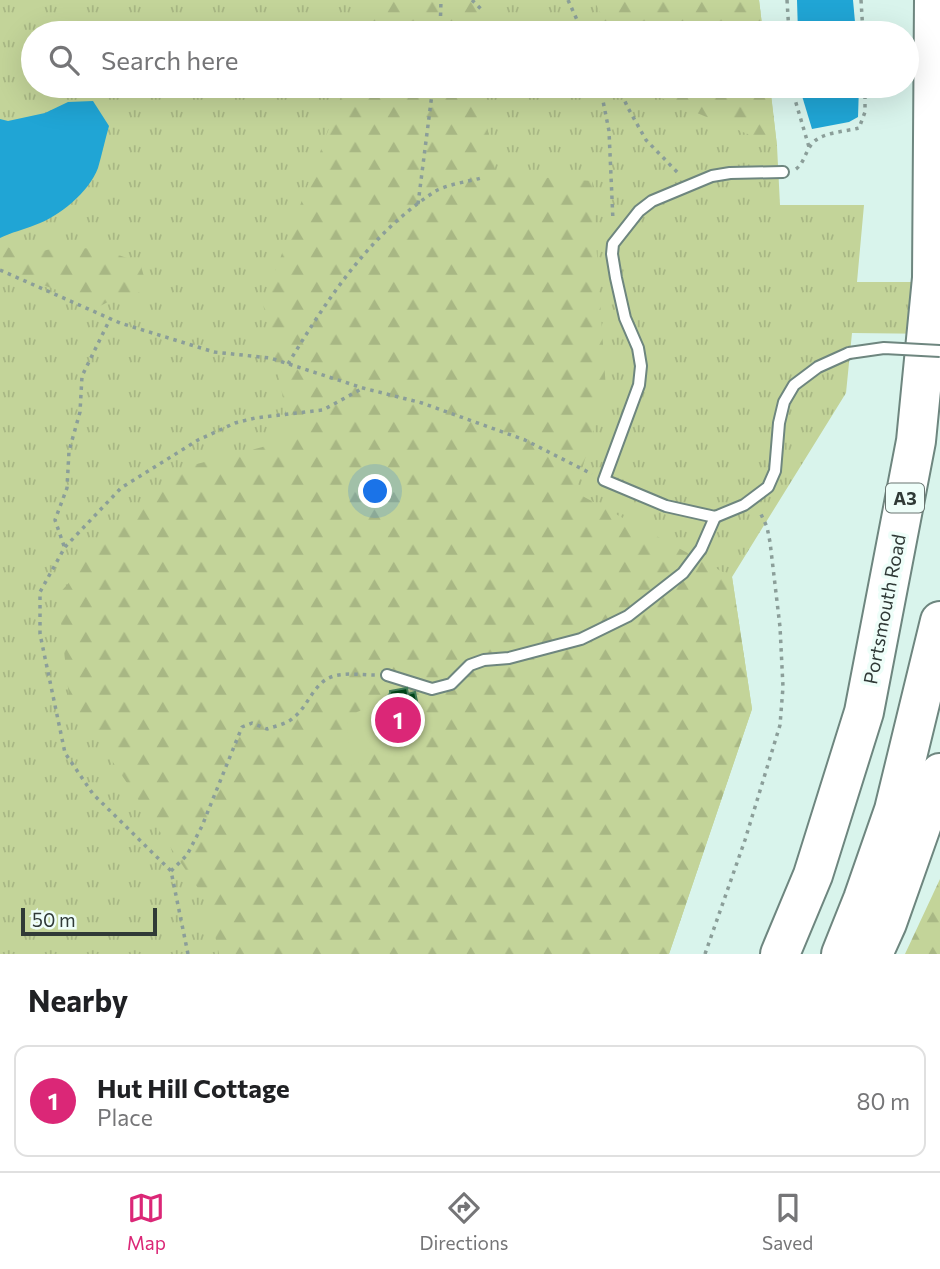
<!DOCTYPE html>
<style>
:root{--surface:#fff;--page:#f6f6f6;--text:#202124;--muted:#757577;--line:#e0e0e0;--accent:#db2777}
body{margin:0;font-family:Commissioner,sans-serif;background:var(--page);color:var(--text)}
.scale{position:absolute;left:21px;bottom:18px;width:136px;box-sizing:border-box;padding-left:7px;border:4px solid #303a37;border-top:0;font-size:19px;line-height:24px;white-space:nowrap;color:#303a37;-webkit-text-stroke:5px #eefef9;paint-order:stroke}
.you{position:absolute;left:376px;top:492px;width:24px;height:24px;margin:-18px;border:5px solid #fff;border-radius:50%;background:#1a73e8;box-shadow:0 0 0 10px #1a73e833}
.badge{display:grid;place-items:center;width:46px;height:46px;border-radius:50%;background:var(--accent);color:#fff;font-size:23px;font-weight:700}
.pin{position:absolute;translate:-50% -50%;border:4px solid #fff;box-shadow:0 2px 7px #0006}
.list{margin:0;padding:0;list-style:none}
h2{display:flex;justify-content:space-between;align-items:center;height:91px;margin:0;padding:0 28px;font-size:30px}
h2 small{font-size:23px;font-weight:400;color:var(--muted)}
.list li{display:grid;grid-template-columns:46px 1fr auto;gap:21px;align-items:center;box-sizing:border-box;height:112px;margin:0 14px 14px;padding:0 14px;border:2px solid var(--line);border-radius:14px}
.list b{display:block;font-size:26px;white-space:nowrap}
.list p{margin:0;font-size:23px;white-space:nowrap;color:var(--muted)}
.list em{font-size:23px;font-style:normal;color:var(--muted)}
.icon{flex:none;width:38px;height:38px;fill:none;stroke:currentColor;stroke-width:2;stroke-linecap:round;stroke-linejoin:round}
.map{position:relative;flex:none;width:940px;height:954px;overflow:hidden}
.search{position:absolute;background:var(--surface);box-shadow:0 7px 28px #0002;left:21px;right:21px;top:21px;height:77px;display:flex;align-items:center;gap:18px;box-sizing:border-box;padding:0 24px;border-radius:38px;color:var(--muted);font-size:26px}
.sheet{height:217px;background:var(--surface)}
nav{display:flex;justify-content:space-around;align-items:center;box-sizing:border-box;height:98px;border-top:2px solid var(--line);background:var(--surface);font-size:19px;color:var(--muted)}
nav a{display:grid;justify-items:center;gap:4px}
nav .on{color:var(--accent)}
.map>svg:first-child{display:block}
.grass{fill:url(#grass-tufts)}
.forest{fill:url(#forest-firs)}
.garden{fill:#c3d499}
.water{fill:#20a5d5}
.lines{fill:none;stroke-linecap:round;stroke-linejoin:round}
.lane-casing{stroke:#6e867f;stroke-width:14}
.highway-casing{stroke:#6e867f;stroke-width:42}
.path{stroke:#8b9e99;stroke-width:3.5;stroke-dasharray:3.5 5;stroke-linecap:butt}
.lane{stroke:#fff;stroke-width:10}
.highway{stroke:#fff;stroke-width:38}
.lane-bridge-casing{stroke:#6e867f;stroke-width:14;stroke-linecap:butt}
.lane-bridge{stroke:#fff;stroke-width:10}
.wall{fill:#6c9e82}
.shaded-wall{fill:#417c58}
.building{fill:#004819;stroke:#417c58;stroke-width:2}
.labels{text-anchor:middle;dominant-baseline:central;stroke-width:7;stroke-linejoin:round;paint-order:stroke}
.shield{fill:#eefef9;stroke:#697571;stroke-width:2}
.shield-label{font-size:18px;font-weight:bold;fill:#303a37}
.street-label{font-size:19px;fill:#303a37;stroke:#eefef9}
</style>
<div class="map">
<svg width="940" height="954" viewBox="0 0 940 954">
<defs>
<pattern id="grass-tufts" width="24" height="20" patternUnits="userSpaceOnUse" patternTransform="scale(1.75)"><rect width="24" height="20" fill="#c3d499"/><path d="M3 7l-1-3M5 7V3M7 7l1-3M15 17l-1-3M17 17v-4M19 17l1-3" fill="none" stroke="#a8b784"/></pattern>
<pattern id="forest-firs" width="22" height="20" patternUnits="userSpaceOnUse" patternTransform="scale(1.75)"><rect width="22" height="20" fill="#c3d499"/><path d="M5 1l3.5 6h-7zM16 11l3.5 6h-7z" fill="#a8b784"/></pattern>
</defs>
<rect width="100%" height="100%" fill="#d9f4ec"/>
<polygon class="grass" points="0,0 759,0 763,33 33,33 33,86 770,86 777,146 780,205 864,205 857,282 940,282 940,334 852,333 846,393 732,577 752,709 669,954 0,954"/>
<g class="forest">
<polygon points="365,0 512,0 481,9 467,24 469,33 360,33"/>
<polygon points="594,0 759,0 763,33 610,33"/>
<polygon points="345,86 479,86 496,174 592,181 606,390 575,492 732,577 752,709 669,954 219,954 208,903 69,697 58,595 73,578 88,548 109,538 189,466 270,445 291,436 263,304"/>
<polygon points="637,86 770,86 777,146 639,89"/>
<path d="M 0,243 C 35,262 31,249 64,248 C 91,246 116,253 140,263 L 148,290 L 116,298 L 96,308 L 57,290 L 0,270 Z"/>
<polygon points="940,879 940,954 905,954"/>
</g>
<polygon class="garden" points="408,695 415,728 411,731 412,753 401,757 367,748 363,760 349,766 343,758 349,743 347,723 357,712 370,707 369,703"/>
<g class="water">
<polygon points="797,0 853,0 856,33 798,33"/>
<polygon points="799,86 859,86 858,117 849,122 812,129"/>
<path d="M 93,101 L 109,126 C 105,140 102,154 98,168 C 89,192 59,217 35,225 C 23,230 12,232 0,238 L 0,119 L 8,121 L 45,113 L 68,102 Z"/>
</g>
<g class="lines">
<g class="lane-casing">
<g id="lane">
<polyline points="783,172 730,173 712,176 652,201 639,211 613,244 612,254 616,278 625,318 638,348 641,366 639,385 604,480 666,506 715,517 744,505 768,487 775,471 779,423 784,402 794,385 818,367 849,353"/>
<polyline points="387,675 432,689 451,684 470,665 484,660 509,658 581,639 628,616 683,573 701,549 715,517"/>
</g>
</g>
<g class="highway-casing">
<g id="highway">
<polyline points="780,954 813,875 864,712 916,441 932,278 934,0"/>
<polyline points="841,954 863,899 894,810 940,621"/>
<polyline points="873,954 887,923 940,773"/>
</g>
</g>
<g class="path">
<polyline points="472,0 481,9"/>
<polyline points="568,0 583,33"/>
<polyline points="787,0 789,33"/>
<polyline points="861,0 863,33"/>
<polyline points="440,33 441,0"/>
<polyline points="600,86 609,131 613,221"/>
<polyline points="618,86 628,108 646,140 680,175"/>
<polyline points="791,86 809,147"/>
<path d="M 796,169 C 804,163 805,153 811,145 C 820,132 844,132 859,128 L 865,112 L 865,86"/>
<polyline points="418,204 433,86"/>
<polyline points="0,270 120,323 214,352 270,358 363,388 422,403 525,440 592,474"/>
<path d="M 288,364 C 328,298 369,235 434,192 C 447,184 467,182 481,178"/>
<polyline points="64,546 55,520 67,488 69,451 80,412 82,376 110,319"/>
<path d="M 171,871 L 187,855 L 202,826 L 242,727 L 252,723 L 267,729 C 275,726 287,724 293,718 C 308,707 313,684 331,677 C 344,672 362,675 376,675"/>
<polyline points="188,954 171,871 93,794 65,753 40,634 40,592 65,547 121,488 198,440 235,423 255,418 323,410 363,388"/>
<polyline points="705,954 745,840 780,725 783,687 780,627 770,542 767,527 759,510"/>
</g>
<use href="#lane" class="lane"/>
<use href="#highway" class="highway"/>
<g class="lane-bridge-casing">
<polyline id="lane-bridge" points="849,353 884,348 940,351"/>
</g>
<use href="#lane-bridge" class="lane-bridge"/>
</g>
<polygon class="wall" points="390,691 408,694 412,725 387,731 383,702"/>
<polygon class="shaded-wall" points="420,715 412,725 387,731 394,721"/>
<polygon class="building" points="407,688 408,694 415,692 420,715 394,721 390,691"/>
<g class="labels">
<rect class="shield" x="886" y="483.5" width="38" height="29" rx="5"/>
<g class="shield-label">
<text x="905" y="498">A3</text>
</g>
<g class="street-label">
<text transform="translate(884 609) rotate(-79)">Portsmouth Road</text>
</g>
</g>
</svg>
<div class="scale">50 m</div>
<div class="you"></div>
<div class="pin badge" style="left:398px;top:720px">1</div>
<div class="search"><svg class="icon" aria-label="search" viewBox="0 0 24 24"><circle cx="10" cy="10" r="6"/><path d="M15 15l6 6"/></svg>Search here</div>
</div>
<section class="sheet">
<h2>Nearby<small></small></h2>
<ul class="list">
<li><span class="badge">1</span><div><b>Hut Hill Cottage</b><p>Place</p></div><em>80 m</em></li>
</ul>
</section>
<nav>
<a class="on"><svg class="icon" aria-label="map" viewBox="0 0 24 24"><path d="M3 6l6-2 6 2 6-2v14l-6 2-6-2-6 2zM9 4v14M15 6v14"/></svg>Map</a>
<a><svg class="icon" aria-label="directions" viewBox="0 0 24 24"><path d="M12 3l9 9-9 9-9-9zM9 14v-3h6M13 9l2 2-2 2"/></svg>Directions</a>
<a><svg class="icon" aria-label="saved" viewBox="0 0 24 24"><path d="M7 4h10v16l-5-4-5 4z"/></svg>Saved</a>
</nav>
